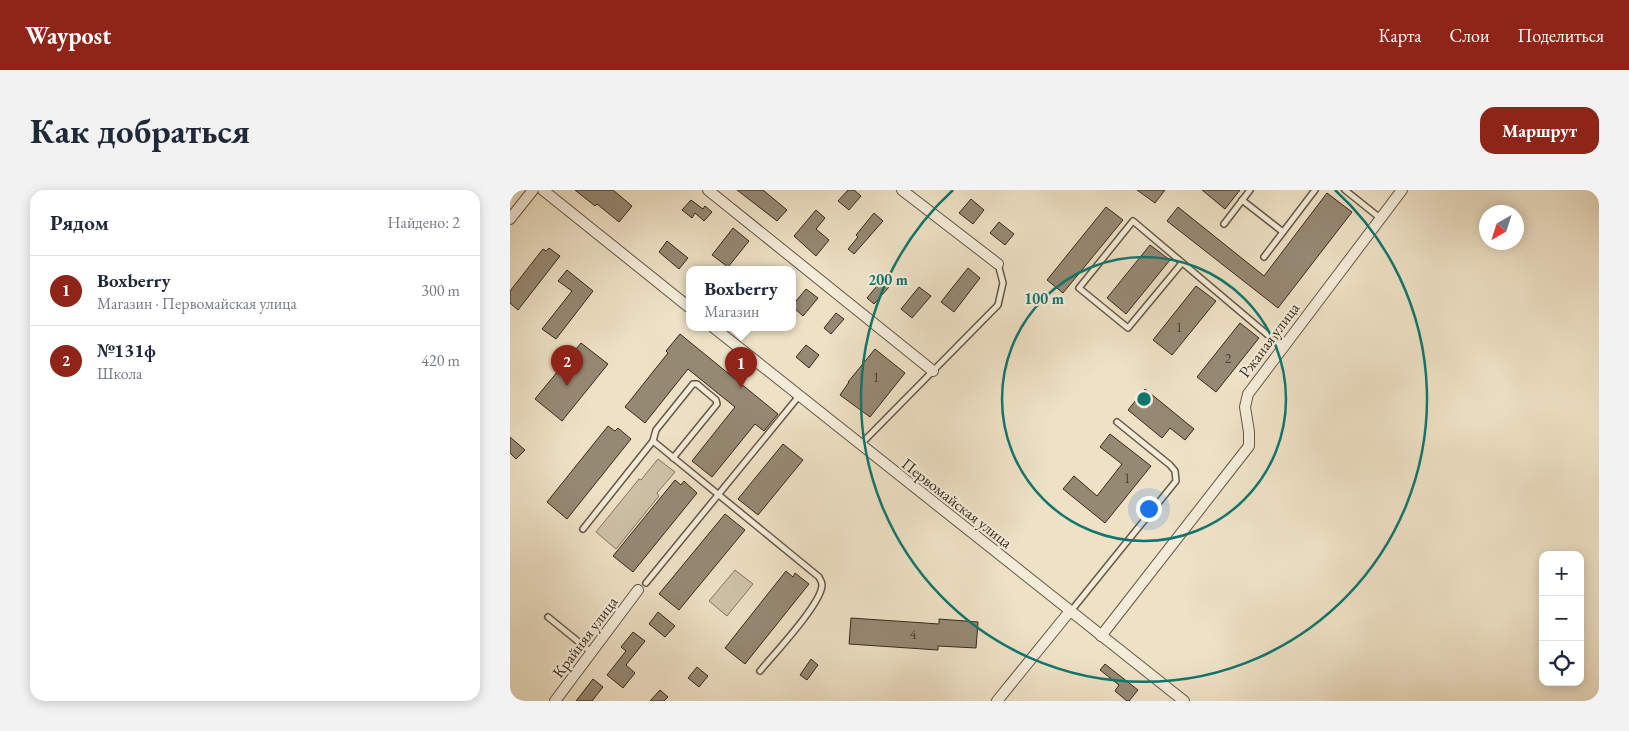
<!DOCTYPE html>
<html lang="ru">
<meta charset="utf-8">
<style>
:root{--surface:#fff;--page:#f2f2f3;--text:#1f2937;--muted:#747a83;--line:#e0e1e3;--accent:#8f2418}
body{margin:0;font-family:"EB Garamond",serif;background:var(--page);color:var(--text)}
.controls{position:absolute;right:15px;bottom:15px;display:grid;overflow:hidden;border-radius:10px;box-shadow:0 2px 12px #0003}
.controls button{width:45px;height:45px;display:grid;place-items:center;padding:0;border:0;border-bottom:1px solid var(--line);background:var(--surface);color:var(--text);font:25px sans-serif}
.compass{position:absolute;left:969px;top:15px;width:45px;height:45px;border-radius:50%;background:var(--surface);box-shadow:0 2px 12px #0003;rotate:219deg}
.you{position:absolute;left:638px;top:318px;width:18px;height:18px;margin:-12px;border:4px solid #fff;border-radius:50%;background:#1a73e8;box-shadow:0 0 0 8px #1a73e833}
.badge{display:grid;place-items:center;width:32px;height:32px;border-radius:50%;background:var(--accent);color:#fff;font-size:16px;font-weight:700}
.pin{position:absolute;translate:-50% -41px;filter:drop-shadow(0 1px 2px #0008)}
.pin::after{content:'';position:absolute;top:26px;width:18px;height:15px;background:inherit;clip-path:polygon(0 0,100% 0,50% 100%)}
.popup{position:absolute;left:176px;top:76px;width:110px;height:65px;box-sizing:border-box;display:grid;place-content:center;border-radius:10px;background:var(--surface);filter:drop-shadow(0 1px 4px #0005);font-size:16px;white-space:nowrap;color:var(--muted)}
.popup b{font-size:19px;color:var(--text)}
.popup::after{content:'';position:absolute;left:50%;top:100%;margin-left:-10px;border:10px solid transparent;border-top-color:var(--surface)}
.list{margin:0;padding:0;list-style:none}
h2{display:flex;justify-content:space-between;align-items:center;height:65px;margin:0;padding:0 20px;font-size:21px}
h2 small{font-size:16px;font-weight:400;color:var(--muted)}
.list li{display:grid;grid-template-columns:32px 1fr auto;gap:15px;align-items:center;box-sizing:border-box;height:70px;padding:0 20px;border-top:1px solid var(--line)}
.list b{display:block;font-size:19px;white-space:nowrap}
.list p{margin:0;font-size:16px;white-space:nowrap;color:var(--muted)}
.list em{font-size:16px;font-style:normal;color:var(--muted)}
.icon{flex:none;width:28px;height:28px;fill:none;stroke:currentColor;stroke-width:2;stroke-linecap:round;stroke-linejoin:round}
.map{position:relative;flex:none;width:1089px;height:511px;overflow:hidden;border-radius:15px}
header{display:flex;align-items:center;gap:30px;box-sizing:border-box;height:70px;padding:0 25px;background:var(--accent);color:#fff}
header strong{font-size:24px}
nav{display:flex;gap:28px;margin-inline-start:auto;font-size:18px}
.intro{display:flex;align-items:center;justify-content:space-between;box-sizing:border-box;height:120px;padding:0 30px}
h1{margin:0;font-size:35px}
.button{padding:12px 22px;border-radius:15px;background:var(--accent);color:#fff;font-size:18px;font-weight:700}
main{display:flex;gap:30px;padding:0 30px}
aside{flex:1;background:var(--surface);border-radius:15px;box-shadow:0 2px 12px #0003}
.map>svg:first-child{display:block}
.green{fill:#cfc2a8;stroke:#827662}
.building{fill:#968974;stroke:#362a1d}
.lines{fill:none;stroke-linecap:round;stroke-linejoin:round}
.lane-casing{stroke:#645847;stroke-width:8}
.street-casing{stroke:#645847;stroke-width:12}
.lane{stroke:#f4ecd9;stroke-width:5}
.street{stroke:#f4ecd9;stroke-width:10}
.ring{fill:none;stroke:#0f766e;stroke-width:2.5}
.labels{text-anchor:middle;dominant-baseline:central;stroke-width:4.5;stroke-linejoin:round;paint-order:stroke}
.number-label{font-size:14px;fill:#4e4233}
.street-label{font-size:16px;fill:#362a1d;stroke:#f4ecd9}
.centre{fill:#0f766e;stroke:#f4ecd9;stroke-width:2.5}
.ring-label{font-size:15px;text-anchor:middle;font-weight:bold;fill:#0f766e;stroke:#f4ecd9;stroke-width:4.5;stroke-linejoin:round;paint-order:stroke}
</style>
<header>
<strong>Waypost</strong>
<nav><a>Карта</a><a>Слои</a><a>Поделиться</a></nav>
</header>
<div class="intro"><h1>Как добраться</h1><a class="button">Маршрут</a></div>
<main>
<aside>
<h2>Рядом<small>Найдено: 2</small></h2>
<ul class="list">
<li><span class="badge">1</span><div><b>Boxberry</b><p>Магазин · Первомайская улица</p></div><em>300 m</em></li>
<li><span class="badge">2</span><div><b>№131ф</b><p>Школа</p></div><em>420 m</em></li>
</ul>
</aside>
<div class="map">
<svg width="1089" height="511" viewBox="0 0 1089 511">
<rect width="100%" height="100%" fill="#eee1c5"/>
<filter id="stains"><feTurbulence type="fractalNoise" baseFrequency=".004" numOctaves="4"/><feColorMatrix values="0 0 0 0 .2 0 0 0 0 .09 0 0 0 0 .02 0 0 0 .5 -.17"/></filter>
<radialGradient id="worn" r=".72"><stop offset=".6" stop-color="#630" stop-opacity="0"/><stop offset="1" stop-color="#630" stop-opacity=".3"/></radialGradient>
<g class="green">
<polygon points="148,269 165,282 147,303 149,306 106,359 86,342 129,289 131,290"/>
<polygon points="225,380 243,394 217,426 199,411"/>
</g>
<g class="building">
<polygon points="65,0 103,0 122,16 109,32 87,14 85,16"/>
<polygon points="227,0 253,0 277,20 267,31"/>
<polygon points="338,0 344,0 351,6 339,20 328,11"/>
<polygon points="627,0 655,0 645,13"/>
<polygon points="692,0 730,0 715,19"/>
<polygon points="817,3 842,22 768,118 657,31 668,17 754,86"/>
<polygon points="461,9 474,20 463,34 449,23"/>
<polygon points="181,10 193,19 195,16 202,22 194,31 185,23 182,28 172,20"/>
<polygon points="596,17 613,30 553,103 537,90"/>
<polygon points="306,20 315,28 306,39 319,50 306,66 284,46"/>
<polygon points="364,23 373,31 344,64 338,59 348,47 346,45"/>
<polygon points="489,32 504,44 495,55 480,43"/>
<polygon points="223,38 239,51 218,77 202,65"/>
<polygon points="157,51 178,68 169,79 149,62"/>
<polygon points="640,55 660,70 616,124 597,108"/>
<polygon points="39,58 50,66 8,120 0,113 0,101 33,59 36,61"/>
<polygon points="458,78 470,88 444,122 431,112"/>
<polygon points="57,80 83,101 46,149 32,139 62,101 48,91"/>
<polygon points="371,91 379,97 364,114 357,108"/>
<polygon points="686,96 706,111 662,165 643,150"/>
<polygon points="409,97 421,106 402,128 391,119"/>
<polygon points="296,99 308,108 293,126 282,116"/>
<polygon points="326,123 334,129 321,144 314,138"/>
<polygon points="730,133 749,148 706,202 687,187"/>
<polygon points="170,144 268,224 254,241 245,234 202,287 182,271 225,217 205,201 178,179 135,233 115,217 158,163 156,161"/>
<polygon points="71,153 98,174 52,231 25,209"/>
<polygon points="296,155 309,165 299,178 286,167"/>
<polygon points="365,159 395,183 360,227 330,205 339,192 338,192"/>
<polygon points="635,199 684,239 675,250 660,238 652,248 618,220"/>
<polygon points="98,236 105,241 108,238 121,249 57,329 37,312"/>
<polygon points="600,244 641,276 595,333 553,299 564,286 587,306 612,274 590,257"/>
<polygon points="0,247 15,260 6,269 0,263"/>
<polygon points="273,254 293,270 248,325 228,309"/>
<polygon points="165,290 171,295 174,291 187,303 123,382 103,366"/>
<polygon points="215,324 235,340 169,420 149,404"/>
<polygon points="276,381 283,387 285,383 299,394 235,474 215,458"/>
<polygon points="148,422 165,436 155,447 139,434"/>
<polygon points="341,428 429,434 429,429 468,432 466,458 428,456 428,460 339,454"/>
<polygon points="123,442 135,451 116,475 125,483 113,498 97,485 116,461 111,457"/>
<polygon points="301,469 308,475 297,490 290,485"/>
<polygon points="595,474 628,500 619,511 617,511 605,501 609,495 590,480"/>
<polygon points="187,477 198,486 189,497 178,488"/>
<polygon points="83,489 93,497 82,511 66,511"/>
<polygon points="150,500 158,507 154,511 140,511"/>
</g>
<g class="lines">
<g class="lane-casing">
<g id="lane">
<polyline points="835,0 870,28"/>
<polyline points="732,10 773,42"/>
<polyline points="714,34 740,0"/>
<polyline points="754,67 805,0"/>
<polyline points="672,73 618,138 569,98 623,31 772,157"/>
<polyline points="223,170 232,160"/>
<path d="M 143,251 L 309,387 C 310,390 312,391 312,395 C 312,413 264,464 250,481"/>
<polyline points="350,255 488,115 493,93 488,74"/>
<polyline points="73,339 143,251 146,240 183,194 187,194 206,210 207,214 163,268"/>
<polyline points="136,393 289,206"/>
<polyline points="561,421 666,291 665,281 660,275 607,232"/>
<polyline points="38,427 81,462"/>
</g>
</g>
<g class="street-casing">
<g id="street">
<polyline points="33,0 180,118"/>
<polyline points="198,0 423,181"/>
<polyline points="392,0 488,74"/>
<polyline points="0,29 23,0"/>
<polyline points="203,137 674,511"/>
<polyline points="591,446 739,256 739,242 735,217 738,204 892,0"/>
<polyline points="45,511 128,400"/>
<polyline points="487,511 560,421"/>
</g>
</g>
<use href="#lane" class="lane"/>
<use href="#street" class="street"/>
</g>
<g class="ring">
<circle cx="634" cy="209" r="142"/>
<path d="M825 0A283 283 0 1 1 443 0"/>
</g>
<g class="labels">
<g class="number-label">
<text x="669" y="137">1</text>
<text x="718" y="168">2</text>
<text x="366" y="187">1</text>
<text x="617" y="288">1</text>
<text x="403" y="444">4</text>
</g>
<g class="street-label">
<text transform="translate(759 150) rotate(-53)">Ржаная улица</text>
<text transform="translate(447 313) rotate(38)">Первомайская улица</text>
<text transform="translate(75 447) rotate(-53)">Крайняя улица</text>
</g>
</g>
<circle cx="634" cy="209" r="8" class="centre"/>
<g class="ring-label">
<text x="378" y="95">200 m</text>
<text x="534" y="114">100 m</text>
</g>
<rect width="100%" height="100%" filter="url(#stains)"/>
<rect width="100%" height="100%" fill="url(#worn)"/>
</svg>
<div class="controls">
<button>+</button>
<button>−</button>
<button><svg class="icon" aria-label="locate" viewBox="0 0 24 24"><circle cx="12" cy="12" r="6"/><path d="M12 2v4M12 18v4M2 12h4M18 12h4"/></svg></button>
</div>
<svg class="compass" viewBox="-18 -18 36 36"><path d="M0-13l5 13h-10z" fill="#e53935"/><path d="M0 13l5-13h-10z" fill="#747a83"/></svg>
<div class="you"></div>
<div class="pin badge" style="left:231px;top:198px">1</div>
<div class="popup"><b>Boxberry</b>Магазин</div>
<div class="pin badge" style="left:57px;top:196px">2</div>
</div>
</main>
